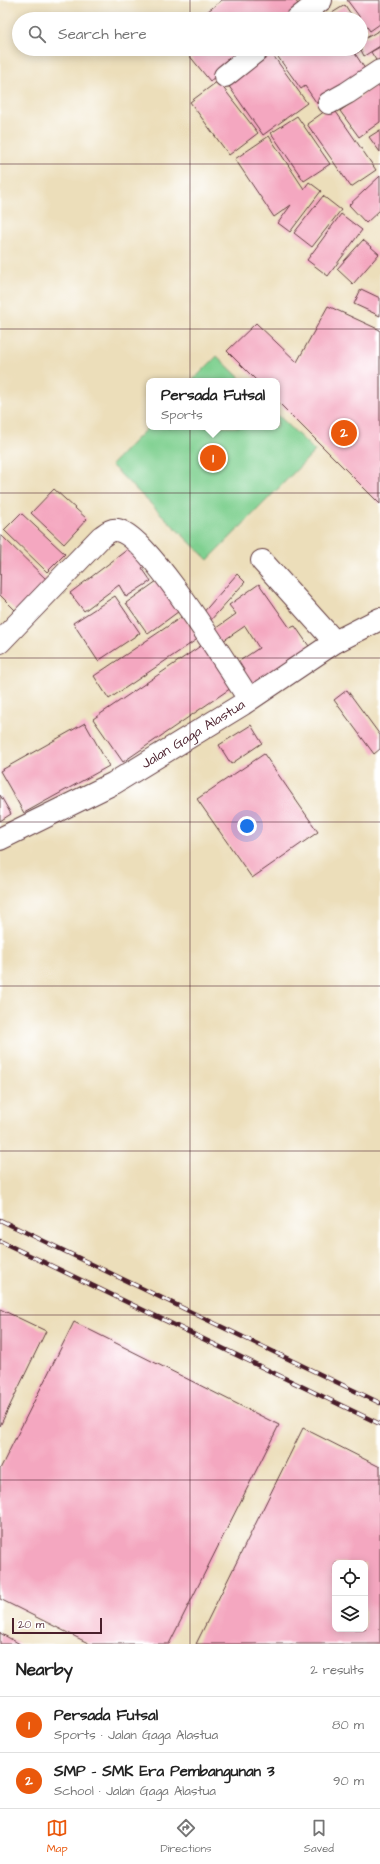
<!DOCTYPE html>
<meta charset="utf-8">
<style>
:root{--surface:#fff;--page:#f6f6f6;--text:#222;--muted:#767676;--line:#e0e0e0;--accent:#ea580c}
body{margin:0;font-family:"Architects Daughter",sans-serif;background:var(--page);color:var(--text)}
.controls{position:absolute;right:12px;bottom:12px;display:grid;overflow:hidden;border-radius:8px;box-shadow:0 2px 10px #0003}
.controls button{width:36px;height:36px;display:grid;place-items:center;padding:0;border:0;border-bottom:1px solid var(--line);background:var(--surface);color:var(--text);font:20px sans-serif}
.scale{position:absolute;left:12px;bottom:10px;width:90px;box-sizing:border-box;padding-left:4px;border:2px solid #4a1f2b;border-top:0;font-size:11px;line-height:14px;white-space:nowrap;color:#4a1f2b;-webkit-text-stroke:3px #fff;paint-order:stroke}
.you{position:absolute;left:247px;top:826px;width:14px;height:14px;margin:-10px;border:3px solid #fff;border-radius:50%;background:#1a73e8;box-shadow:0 0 0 6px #1a73e833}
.badge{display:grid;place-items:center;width:26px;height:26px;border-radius:50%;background:var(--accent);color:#fff;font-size:13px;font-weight:700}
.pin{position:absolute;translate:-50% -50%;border:2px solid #fff;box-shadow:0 1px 4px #0006}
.popup{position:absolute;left:146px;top:378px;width:134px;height:52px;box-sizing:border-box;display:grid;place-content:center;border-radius:8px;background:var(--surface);filter:drop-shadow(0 1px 3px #0005);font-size:13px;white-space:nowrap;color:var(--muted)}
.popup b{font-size:15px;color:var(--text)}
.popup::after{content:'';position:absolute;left:50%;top:100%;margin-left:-8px;border:8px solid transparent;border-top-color:var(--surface)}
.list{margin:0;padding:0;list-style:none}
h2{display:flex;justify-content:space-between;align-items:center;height:52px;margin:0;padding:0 16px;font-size:17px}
h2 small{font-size:13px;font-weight:400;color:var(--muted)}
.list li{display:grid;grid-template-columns:26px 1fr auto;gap:12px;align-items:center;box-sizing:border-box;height:56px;padding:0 16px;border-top:1px solid var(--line)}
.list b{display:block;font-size:15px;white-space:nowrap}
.list p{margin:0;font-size:13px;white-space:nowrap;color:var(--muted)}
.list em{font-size:13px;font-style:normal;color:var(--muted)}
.icon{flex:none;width:22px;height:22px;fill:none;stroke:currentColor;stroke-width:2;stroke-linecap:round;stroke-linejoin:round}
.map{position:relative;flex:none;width:380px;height:1644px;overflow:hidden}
.search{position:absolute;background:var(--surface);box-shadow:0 2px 10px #0003;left:12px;right:12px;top:12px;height:44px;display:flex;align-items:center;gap:10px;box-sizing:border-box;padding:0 14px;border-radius:22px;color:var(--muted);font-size:15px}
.sheet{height:164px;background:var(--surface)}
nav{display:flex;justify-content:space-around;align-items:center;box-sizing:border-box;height:56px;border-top:1px solid var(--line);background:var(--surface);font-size:11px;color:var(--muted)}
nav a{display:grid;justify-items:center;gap:2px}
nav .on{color:var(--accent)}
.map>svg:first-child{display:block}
.green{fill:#7fd090;stroke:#64785e}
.building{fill:#f4a7c0;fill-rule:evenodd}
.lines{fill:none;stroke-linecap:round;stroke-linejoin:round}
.minor-casing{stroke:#623c40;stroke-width:24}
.minor{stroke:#fff;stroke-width:22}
.rail-casing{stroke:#4a1f2b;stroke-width:4.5}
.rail{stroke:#fff;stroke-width:3;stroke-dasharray:9;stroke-linecap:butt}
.grid{fill:none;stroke:#4a1f2b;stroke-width:1;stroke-opacity:0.55}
.labels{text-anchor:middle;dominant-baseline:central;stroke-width:3.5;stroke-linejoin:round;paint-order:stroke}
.street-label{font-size:14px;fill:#4a1f2b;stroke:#fff}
</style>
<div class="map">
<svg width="380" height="1644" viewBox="0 0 380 1644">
<rect width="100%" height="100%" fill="#fff"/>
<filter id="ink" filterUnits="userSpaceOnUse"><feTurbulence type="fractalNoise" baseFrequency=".025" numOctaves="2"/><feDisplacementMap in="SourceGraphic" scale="8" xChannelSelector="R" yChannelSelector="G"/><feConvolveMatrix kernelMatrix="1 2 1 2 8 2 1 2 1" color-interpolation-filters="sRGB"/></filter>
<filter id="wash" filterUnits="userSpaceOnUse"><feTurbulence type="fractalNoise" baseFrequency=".012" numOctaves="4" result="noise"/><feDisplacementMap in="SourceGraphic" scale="16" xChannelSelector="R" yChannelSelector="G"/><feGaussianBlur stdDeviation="0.9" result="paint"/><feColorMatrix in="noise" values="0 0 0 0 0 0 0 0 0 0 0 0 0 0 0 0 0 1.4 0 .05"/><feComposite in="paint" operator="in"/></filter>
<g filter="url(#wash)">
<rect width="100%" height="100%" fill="#ecdeba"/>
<g class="green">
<polygon points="217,356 243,381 192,381"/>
<polygon points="277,414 315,451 208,560 111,465 149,426 149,427 277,427"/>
</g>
<g id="blocks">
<g class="building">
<polygon points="222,0 295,0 301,8 287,19 198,19"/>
<polygon points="347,0 380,0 380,24 370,31"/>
<polygon points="345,5 354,19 336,19 332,13"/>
<polygon points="361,30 366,38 380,30 380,46 364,56 361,50 357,53 354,49 361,49"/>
<polygon points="380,47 380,64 379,65 371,52"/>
<polygon points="184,49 250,49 210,81"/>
<polygon points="274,49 352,49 367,72 318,105 305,86 301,89 273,50"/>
<polygon points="270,51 307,103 263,135 226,82"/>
<polygon points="218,81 258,133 229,155 190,102"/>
<polygon points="380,82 380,122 359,137 340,111"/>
<polygon points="332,106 376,170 351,187 307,124"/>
<polygon points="297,116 330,164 304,181 271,133"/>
<polygon points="380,130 380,152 369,137"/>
<polygon points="269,136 304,189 309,182 321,191 290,232 278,223 291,205 274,217 235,159"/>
<polygon points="380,176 380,210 366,223 349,205"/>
<polygon points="323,196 341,210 312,247 294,233"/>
<polygon points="341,214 362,230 328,276 307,260"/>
<polygon points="363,240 379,254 353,284 337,269"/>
<polygon points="361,289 380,298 380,316 354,304"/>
<polygon points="328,306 380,330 380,504 277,401 277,381 257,381 227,351 256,323 297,362"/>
<polygon points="54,489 87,519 64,544 31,513"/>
<polygon points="21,513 65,554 47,572 4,530"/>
<polygon points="1,535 49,582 18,613 0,595"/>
<polygon points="136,543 150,562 142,568 151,581 126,597 119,585 84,611 70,593"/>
<polygon points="237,574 245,582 209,622 201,615"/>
<polygon points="164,576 186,606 148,634 126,603"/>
<polygon points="259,584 290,628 295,626 311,649 253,689 235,664 259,648 245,626 217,645 209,633 236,614 229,605"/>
<polygon points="115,596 140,633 98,661 73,623"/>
<polygon points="183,616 199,638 109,699 94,676"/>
<polygon points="205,643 234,686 123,762 93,719"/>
<polygon points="347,690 380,735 380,749 374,754 334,700"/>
<polygon points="85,723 109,766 24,813 0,771"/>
<polygon points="251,725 262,743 231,764 219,745"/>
<polygon points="264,754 318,832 252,878 197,799"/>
<polygon points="0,795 11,814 0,821"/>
<polygon points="0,1309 46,1331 0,1426"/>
<polygon points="74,1322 279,1425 169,1644 90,1644 0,1599 0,1469"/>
<path d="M 303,1428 L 380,1467 L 380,1644 L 196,1644 ZM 335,1563 L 365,1563 L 365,1629 L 335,1629 Z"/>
<polygon points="0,1633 20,1644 0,1644"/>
</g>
</g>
</g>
<g filter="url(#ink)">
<use href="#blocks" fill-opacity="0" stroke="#623c40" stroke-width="1"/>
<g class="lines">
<g class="minor-casing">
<g id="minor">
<polyline points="297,19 321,0"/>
<polyline points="225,76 259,49"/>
<polyline points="329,103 347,93 380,71"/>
<polyline points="262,561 335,642"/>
<path d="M 0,642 L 101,537 C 106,534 110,529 117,530 C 148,535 229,669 249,699"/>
<path id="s1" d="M 0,839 L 114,783 L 243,704 L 335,642 L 380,619"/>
</g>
</g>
<use href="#minor" class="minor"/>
<g class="rail-casing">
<g id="rail">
<polyline points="0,1220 380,1403"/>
<polyline points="0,1241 380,1424"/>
</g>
</g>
<use href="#rail" class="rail"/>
</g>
</g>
<path class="grid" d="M 190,0 L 190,19M 190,49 L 190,1644M 0,164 L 380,164M 0,329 L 380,329M 0,493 L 380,493M 0,658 L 380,658M 0,822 L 380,822M 0,986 L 380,986M 0,1151 L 380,1151M 0,1315 L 380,1315M 0,1480 L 380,1480"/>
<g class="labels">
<g class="street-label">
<text stroke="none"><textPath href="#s1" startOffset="220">Jalan Gaga Alastua</textPath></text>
</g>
</g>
</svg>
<div class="controls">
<button><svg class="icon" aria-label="locate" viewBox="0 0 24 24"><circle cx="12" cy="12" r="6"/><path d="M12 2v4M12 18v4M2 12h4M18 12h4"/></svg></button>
<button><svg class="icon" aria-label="layers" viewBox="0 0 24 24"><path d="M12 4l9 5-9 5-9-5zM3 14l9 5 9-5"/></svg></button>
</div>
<div class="scale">20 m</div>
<div class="you"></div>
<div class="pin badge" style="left:213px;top:458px">1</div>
<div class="popup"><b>Persada Futsal</b>Sports</div>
<div class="pin badge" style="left:344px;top:433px">2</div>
<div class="search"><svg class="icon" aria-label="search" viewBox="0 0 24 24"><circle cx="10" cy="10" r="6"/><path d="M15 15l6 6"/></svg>Search here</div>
</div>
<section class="sheet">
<h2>Nearby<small>2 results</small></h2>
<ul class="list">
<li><span class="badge">1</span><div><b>Persada Futsal</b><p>Sports · Jalan Gaga Alastua</p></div><em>80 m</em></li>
<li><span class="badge">2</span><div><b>SMP - SMK Era Pembangunan 3</b><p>School · Jalan Gaga Alastua</p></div><em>90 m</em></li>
</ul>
</section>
<nav>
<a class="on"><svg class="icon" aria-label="map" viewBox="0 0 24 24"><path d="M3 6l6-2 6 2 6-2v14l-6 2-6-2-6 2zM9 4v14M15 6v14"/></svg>Map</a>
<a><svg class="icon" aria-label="directions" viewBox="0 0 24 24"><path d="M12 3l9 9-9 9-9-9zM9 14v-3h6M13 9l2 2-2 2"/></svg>Directions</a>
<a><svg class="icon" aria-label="saved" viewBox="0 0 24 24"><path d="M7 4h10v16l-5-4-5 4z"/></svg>Saved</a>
</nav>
